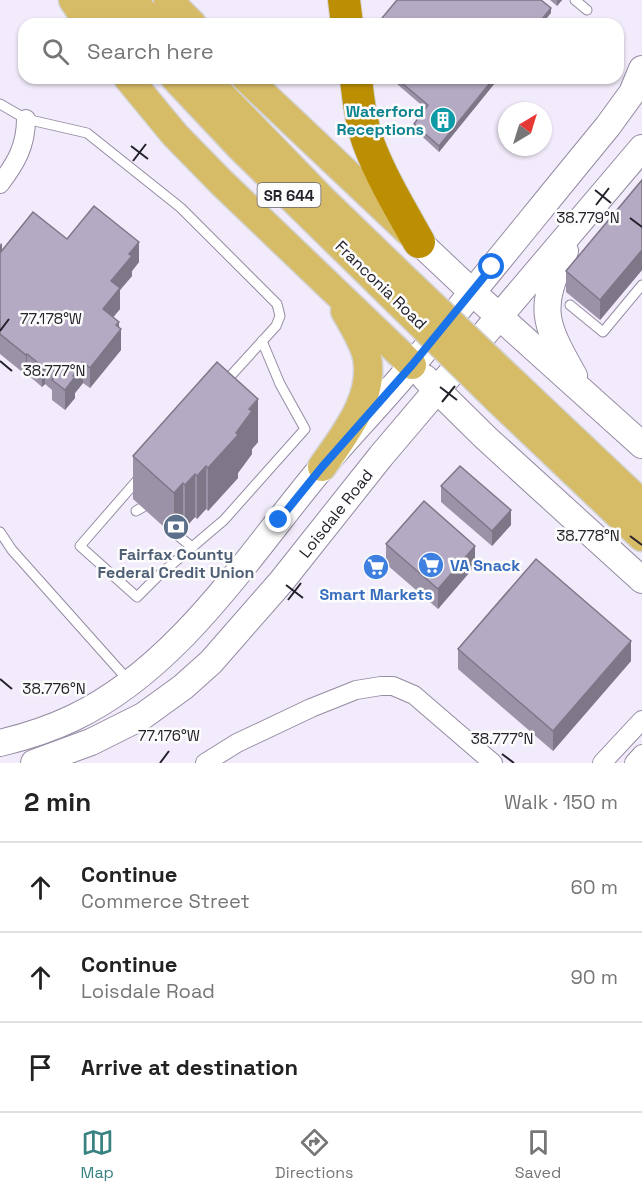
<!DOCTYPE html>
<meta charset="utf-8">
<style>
:root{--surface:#fff;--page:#f2f2f2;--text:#222;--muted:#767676;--line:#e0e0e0;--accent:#398282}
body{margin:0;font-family:"Space Grotesk",sans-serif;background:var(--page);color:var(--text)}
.compass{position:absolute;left:498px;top:102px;width:54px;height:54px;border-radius:50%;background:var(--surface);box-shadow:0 2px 4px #0004;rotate:38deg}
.stop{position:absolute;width:18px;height:18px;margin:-14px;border:4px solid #1a73e8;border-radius:50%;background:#fff}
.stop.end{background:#1a73e8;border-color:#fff;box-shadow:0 2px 6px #0008}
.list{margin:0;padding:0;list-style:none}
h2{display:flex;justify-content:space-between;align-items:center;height:78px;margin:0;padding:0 24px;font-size:26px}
h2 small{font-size:20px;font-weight:400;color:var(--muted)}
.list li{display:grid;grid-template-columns:39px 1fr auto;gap:18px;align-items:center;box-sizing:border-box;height:90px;padding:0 24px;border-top:2px solid var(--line)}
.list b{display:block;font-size:22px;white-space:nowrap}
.list p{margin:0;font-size:20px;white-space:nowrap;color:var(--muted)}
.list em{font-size:20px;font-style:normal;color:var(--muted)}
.icon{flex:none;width:33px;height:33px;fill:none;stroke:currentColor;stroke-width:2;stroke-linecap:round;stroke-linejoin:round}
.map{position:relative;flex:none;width:642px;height:763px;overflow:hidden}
.search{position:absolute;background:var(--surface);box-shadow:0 2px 4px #0004;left:18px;right:18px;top:18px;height:66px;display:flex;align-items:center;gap:15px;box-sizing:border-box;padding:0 21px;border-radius:18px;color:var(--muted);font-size:22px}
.sheet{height:348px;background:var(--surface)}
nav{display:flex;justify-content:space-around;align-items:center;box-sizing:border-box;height:84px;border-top:2px solid var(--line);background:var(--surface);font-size:16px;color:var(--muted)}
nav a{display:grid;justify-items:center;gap:3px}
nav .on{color:var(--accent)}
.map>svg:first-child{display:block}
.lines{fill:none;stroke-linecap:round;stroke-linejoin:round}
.service-casing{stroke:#958ba3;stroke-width:11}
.minor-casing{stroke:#958ba3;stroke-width:20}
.secondary-casing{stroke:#958ba3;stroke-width:28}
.primary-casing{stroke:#d3d3d5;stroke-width:31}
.motorway-casing{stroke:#d3d3d5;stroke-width:34}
.service{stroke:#fff;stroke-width:9}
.minor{stroke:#fff;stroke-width:18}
.secondary{stroke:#fff;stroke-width:26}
.primary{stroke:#d7bc68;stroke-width:28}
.motorway{stroke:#bc8f03;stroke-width:32}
.primary-bridge-casing{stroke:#d3d3d5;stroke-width:31;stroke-linecap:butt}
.primary-bridge{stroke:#d7bc68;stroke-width:28}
.wall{fill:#9b92a8}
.shaded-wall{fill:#7e7788}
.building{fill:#b4aac3;stroke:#7e7788;stroke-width:1.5}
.route{stroke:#1a73e8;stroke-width:8}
.ticks{fill:none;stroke:#25212b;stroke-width:2}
.labels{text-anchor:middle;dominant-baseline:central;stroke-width:5;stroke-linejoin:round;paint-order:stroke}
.shield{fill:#fcfcfc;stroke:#66636a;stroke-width:1.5}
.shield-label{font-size:15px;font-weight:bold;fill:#25212b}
.culture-label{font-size:16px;font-weight:bold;fill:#0d838f;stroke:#fcfcfc;text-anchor:end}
.street-label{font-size:16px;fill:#25212b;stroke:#fcfcfc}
.service-label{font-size:16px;font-weight:bold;fill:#4e5e75;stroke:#fcfcfc}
.shop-label{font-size:16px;font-weight:bold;fill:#366cbe;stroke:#fcfcfc;text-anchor:start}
.ticks-label{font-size:15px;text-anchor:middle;fill:#25212b;stroke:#fcfcfc;stroke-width:5;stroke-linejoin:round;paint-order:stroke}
</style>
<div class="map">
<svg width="642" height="763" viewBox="0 0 642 763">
<rect width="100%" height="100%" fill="#f2ebfb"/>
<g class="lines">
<g class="service-casing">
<g id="service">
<polyline points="575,0 587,10"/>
<polyline points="0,104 26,119 87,133 181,208 277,304 280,316 276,326 225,382"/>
<polyline points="570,305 603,332 642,285"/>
<polyline points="140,477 80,546 137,597 157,577 224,520 305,429 280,384 262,341"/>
<polyline points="136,511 143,507"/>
<polyline points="0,532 12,550 128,680"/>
<polyline points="176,534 192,547"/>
</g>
</g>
<g class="minor-casing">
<g id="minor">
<path d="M 0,184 C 16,163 26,146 26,119"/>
<polyline points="205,763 237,743 311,708 356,690 381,686 393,686 414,695 493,763"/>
<polyline points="602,763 642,720"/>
<polyline points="634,763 642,754"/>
</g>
</g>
<g class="secondary-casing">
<g id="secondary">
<polyline points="419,242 472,292 642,445"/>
<path d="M 565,251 C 538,309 543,321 574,376"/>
<polyline points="425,378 486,438 642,580"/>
<path d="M 0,743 C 25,737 50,729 73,718 C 180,667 249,554 323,466 C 352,432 384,399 413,364 C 479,285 543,205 608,126 L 632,93 L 642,69"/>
<path id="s1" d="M 34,763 L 91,742 L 143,716 L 183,687 L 211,662 L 281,582 L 381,456 L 642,148"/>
</g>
</g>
<g class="primary-casing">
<g id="primary">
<polyline points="73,0 89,24"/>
<polyline points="104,0 126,24"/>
<polyline points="132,0 154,24"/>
<polyline points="168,0 192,24"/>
<polyline points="128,78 175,135 222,183 412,365"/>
<polyline points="175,78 240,147 398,302"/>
<polyline points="205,78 322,199 412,286"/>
<polyline points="246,78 409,232"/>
<polyline points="514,383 642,504"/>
<polyline points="498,400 642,537"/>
<path d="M 322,467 C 345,434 377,395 366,353 C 361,338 353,325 345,311"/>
</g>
</g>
<g class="motorway-casing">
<g id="motorway">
<polyline points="344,0 347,24"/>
<path d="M 356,78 C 358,99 361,122 368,142 C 381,177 401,210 419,242"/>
</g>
</g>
<use href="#service" class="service"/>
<use href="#minor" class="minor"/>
<use href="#secondary" class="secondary"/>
<use href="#primary" class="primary"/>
<use href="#motorway" class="motorway"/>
<g class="primary-bridge-casing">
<g id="primary-bridge">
<polyline points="412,286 514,383"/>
<polyline points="398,302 498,400"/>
</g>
</g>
<use href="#primary-bridge" class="primary-bridge"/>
</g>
<g class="wall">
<polygon points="550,0 562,0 557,6"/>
<polygon points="390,78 499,78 439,152 414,129 414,124 426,109"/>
<polygon points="642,180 642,270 600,320 566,292 566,271"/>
<polygon points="67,239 139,262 132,271 132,276 120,290 120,309 113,317 119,327 121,350 90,388 83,383 75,393 75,398 65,410 52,400 52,390 45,384 42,387 27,374 26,375 0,354 0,242 2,251"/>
<polygon points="258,442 252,449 252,454 238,473 238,478 208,511 206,509 197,519 195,517 185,528 183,526 174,536 133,499 133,456"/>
<polygon points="441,486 511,525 492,546 441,502"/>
<polygon points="386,544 475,566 438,609 386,564"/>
<polygon points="458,649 631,661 553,751 458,669"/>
</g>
<g class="shaded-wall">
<polygon points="557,0 562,0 557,6"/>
<polygon points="551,8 551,13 542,24 538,24"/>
<polygon points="494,78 499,78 439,152 439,146"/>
<polygon points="139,242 139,262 132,271 132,276 120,290 120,309 103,330 103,309 111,281 129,254"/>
<polygon points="2,243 2,263 0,266 0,245"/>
<polygon points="642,250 642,270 600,320 600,300"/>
<polygon points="119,322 119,333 121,329 121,350 90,388 90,368"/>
<polygon points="27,354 27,374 26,375 26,355"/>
<polygon points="83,362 83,383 75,393 75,398 65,410 65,390 73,376"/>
<polygon points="45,364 45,384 42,387 42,366"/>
<polygon points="258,399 258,442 252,449 252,454 238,473 238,478 208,511 208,468 236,433 249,409"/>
<polygon points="206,466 206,509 197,519 197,476"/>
<polygon points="195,474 195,517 185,528 185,485"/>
<polygon points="183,483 183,526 174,536 174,493"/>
<polygon points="511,510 511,525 492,546 492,531"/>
<polygon points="475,546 475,566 438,609 438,589"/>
<polygon points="631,641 631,661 553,751 553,731"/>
</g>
<g class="building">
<polygon points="397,0 541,0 551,8 538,24 381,24 382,18"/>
<polygon points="396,78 494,78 439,146 414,124 428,105"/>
<polygon points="642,180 642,250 600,300 566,271"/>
<polygon points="94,206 139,242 129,254 132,256 111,281 120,288 103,309 119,322 116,325 121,329 90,368 83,362 73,376 75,377 65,390 52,380 57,374 45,364 42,366 27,354 26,355 0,334 0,253 33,212 67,239"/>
<polygon points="217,362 258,399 249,409 252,411 236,433 238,435 208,468 206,466 197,476 195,474 185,485 183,483 174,493 133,456"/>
<polygon points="460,466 511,510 492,531 441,486"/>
<polygon points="424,501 475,546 438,589 386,544"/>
<polygon points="536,559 631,641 553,731 458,649"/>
</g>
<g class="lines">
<polyline class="route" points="279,520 322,467 412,365 492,267"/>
</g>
<path class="ticks" d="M 131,146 L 148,159M 133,161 L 146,144M 595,190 L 611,203M 596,205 L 609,188M 630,218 L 642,227M 0,331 L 9,319M 0,361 L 12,371M 440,387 L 457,400M 442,402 L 455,386M 630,536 L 642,545M 286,585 L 303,598M 288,600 L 301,583M 0,679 L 12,689M 502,754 L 514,763M 160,763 L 169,751"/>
<defs>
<g id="building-disc" transform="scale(1.35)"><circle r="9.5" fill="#0f9aa8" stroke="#fcfcfc"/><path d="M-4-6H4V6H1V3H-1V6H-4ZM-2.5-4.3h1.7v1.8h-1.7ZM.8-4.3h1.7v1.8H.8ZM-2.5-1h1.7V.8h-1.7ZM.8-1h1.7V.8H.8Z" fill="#fff"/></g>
<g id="bank-disc" transform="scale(1.35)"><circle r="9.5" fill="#5c6f8a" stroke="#fcfcfc"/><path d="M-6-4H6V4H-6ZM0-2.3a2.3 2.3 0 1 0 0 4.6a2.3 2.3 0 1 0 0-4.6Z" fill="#fff"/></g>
<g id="supermarket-disc" transform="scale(1.35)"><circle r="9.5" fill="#3f7fe0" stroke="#fcfcfc"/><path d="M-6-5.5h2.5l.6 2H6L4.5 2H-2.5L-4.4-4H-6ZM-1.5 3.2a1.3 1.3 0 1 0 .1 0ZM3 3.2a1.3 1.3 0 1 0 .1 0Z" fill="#fff"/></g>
</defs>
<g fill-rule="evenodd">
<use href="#building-disc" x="443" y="120"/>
<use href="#bank-disc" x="176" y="527"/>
<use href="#supermarket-disc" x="431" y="565"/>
<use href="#supermarket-disc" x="376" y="567"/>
</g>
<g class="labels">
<rect class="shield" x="257.5" y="183" width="63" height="24" rx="4.5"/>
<g class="shield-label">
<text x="289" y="195">SR 644</text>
</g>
<g class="culture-label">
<text x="424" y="111">Waterford<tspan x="424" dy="18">Receptions</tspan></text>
</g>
<g class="street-label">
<text transform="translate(381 285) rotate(44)">Franconia Road</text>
<text stroke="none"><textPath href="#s1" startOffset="400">Loisdale Road</textPath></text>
</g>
<g class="service-label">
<text x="176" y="554">Fairfax County<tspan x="176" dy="18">Federal Credit Union</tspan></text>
</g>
<g class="shop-label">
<text x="450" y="565">VA Snack</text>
<text x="376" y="594" text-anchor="middle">Smart Markets</text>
</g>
</g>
<g class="ticks-label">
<text x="588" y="223">38.779°N</text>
<text x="51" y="324">77.178°W</text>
<text x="54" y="376">38.777°N</text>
<text x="588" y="541">38.778°N</text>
<text x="54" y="694">38.776°N</text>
<text x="169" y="741">77.176°W</text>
<text x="502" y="744">38.777°N</text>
</g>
</svg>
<svg class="compass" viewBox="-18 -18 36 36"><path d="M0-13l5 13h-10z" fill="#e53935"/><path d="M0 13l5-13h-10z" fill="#767676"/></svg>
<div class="stop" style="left:492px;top:267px"></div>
<div class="stop end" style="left:279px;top:520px"></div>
<div class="search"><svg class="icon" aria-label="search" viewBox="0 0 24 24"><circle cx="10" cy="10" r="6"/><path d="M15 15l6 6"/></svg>Search here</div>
</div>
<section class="sheet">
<h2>2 min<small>Walk · 150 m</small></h2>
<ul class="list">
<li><svg class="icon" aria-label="ahead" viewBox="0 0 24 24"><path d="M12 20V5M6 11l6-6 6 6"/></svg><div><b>Continue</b><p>Commerce Street</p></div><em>60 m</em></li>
<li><svg class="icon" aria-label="ahead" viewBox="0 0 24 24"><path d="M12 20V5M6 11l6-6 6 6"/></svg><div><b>Continue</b><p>Loisdale Road</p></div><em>90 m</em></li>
<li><svg class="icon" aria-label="arrive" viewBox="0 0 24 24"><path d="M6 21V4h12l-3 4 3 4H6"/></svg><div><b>Arrive at destination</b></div></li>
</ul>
</section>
<nav>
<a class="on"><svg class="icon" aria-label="map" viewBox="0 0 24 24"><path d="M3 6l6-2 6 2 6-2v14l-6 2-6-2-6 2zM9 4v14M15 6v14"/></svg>Map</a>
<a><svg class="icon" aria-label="directions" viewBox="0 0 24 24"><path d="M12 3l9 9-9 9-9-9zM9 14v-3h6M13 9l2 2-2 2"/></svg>Directions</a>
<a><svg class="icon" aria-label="saved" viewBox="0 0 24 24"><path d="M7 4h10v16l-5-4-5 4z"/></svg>Saved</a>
</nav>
